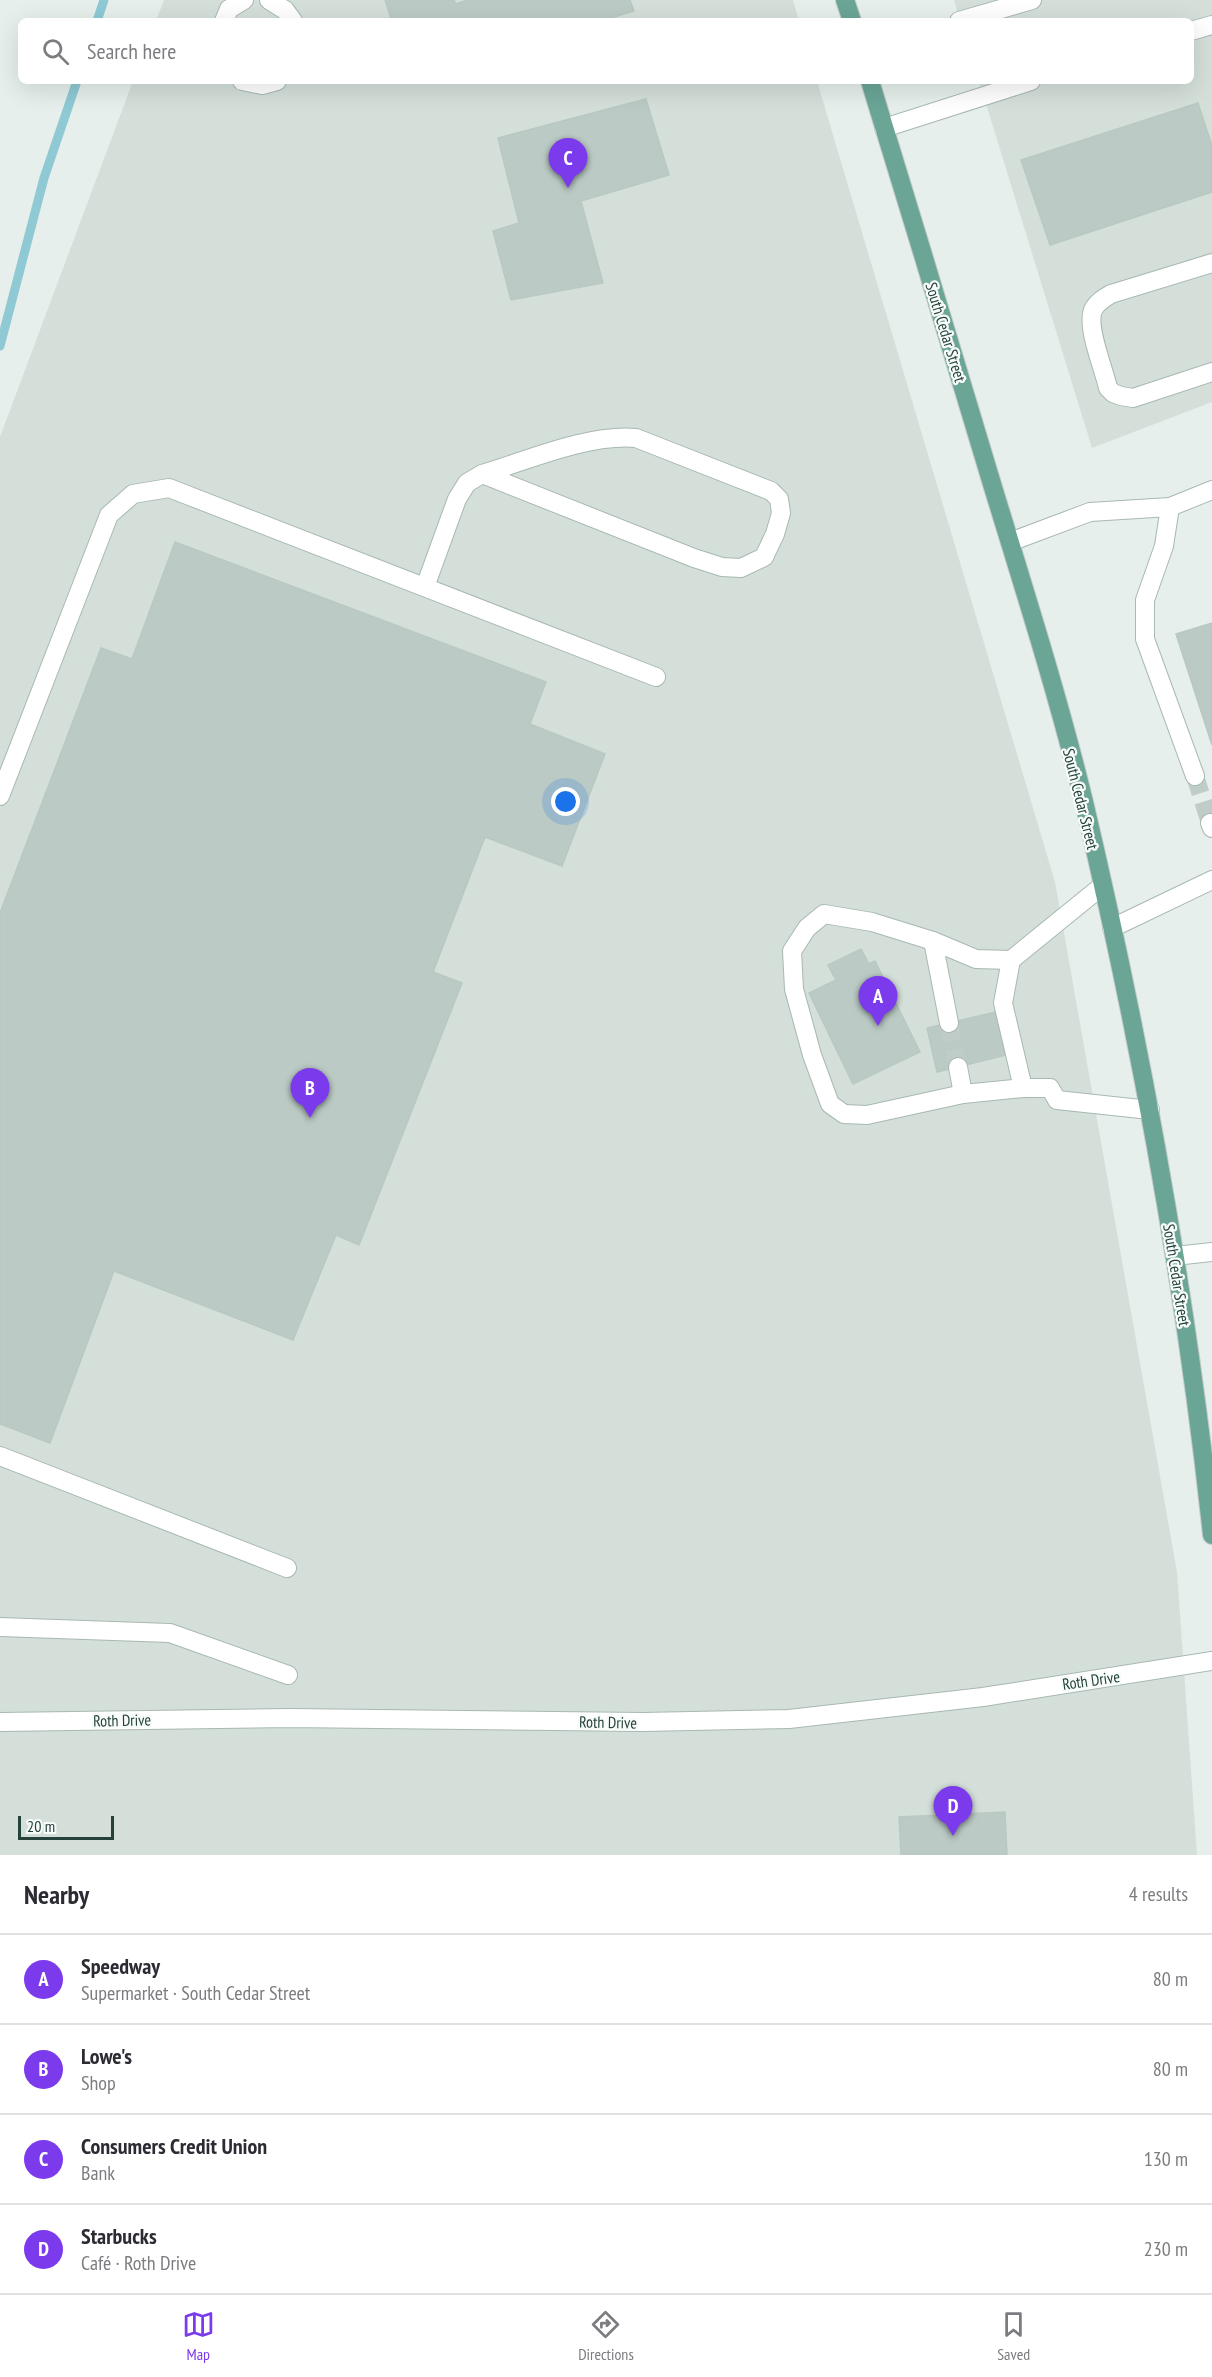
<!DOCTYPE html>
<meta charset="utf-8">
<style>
:root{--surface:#fff;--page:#f7f7f7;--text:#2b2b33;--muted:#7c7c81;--line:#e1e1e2;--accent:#7c3aed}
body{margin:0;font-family:"PT Sans Narrow",sans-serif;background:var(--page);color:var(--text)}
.scale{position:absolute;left:18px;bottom:15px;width:96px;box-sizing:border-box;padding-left:6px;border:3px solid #24423a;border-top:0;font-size:16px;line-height:21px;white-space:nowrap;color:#24423a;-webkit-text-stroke:4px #f7fbf9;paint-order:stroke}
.you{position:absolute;left:566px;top:802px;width:21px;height:21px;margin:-15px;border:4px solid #fff;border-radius:50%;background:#1a73e8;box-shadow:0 0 0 9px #1a73e833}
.badge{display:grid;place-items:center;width:39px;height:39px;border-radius:50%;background:var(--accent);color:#fff;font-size:20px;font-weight:700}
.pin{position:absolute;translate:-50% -50px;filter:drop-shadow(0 2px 3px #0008)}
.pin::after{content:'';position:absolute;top:32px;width:21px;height:18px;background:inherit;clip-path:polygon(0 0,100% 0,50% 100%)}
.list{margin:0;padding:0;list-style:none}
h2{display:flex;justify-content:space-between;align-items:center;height:78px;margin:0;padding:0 24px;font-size:26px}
h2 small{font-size:20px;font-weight:400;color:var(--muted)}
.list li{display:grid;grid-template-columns:39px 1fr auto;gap:18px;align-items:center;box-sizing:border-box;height:90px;padding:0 24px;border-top:2px solid var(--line)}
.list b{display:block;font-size:22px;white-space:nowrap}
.list p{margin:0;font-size:20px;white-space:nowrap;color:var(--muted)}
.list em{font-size:20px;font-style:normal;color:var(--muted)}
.icon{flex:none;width:33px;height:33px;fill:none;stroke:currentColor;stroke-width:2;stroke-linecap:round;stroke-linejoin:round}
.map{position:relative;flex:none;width:1212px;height:1855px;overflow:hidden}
.search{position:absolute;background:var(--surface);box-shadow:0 6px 24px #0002;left:18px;right:18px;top:18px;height:66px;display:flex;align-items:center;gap:15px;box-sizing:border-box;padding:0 21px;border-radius:9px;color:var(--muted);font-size:22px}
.sheet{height:438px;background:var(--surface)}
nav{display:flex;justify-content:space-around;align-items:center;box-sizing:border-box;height:84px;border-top:2px solid var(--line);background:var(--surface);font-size:16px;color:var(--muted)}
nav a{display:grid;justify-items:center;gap:3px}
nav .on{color:var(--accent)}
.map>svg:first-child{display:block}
.built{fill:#d4dfda}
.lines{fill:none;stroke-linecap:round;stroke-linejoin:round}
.stream{stroke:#8ec9d4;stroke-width:9}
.building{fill:#bbcac4;stroke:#b8c9c2;stroke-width:1.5}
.minor-tunnel{stroke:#bfccc8;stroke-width:18;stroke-dasharray:18 9;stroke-linecap:butt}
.minor-casing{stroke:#a8b8b2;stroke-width:20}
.major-casing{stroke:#c2cac8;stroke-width:20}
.minor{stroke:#fff;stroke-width:18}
.major{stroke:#6aa596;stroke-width:18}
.labels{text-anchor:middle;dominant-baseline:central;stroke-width:4.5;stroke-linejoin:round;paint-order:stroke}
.street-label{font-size:16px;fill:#24423a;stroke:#f7fbf9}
</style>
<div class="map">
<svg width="1212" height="1855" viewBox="0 0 1212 1855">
<rect width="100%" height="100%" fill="#e6efeb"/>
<g class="built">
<polygon points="164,0 793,0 799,21 156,21"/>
<polygon points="954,0 1212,0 1212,402 1092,448 979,81 1191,81 1191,21 960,21"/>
<polygon points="133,81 817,81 1055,882 1177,1572 1197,1855 0,1855 0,437"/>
</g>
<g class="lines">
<g class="stream">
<polyline points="97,21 104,0"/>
<polyline points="0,346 44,178 77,81"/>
</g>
</g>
<g class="building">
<polygon points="385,0 454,0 456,4 467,0 630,0 634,11 601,21 392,21"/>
<polygon points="646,99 669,175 581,201 603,283 511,300 493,231 519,223 498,138"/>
<polygon points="1198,103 1212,146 1212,192 1050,245 1021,160"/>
<polygon points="175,542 546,682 530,724 605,754 562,866 485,837 433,972 462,983 359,1245 336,1235 293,1340 114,1271 50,1443 0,1424 0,913 101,648 132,659"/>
<polygon points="1212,623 1212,745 1176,634"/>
<polygon points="861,949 869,964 875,961 920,1052 853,1084 809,993 836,980 828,965"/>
<polygon points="996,1012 1006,1055 937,1072 927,1028"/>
<polygon points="1005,1812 1007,1855 901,1855 899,1817"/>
</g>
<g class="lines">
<g class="minor-tunnel">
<polyline points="1195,776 1210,823"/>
<polyline points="949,1023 958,1067"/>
</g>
<g class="minor-casing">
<g id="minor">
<polyline points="269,0 285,10 293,21"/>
<polyline points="224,21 229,9 244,0"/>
<polyline points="959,21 1032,0"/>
<polyline points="1191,31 1212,25"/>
<polyline points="242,81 262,85 277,81"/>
<polyline points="884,128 1031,81"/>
<path d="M 1212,263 L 1111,294 C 1104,298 1097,302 1093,310 C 1086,327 1104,369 1108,388 L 1113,393 L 1121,396 L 1133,398 L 1212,372"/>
<polyline points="1170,507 1164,546 1145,600 1145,639 1195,776"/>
<polyline points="1010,542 1090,512 1170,507 1212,490"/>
<path d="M 425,587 L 457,499 L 467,483 L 482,474 C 529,460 588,434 636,438 L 771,491 L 779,499 L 781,513 L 775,534 L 764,557 L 741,568 L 722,567 L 694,558 L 482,474"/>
<polyline points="0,796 109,515 133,494 169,488 656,677"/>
<polyline points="1210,823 1212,828"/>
<polyline points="1102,886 1011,960 976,959 933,941 872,922 824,914 807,928 792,951 794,989 812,1055 830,1104 844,1114 867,1115 963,1094 1023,1088 1050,1088 1057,1100 1150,1110"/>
<polyline points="1112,928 1212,880"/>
<polyline points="933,941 949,1023"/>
<polyline points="1011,960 1003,1003 1023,1088"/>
<polyline points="958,1067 963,1094"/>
<polyline points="1175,1256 1212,1252"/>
<polyline points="0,1456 287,1568"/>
<polyline points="0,1627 170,1633 288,1675"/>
<polyline points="0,1722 289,1718 643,1722 789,1719 983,1697 1212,1661"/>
</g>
</g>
<g class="major-casing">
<g id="major">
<polyline points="845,0 852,21"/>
<path d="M 870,81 C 911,215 952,350 992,484 C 1024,589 1058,695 1084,802 C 1141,1044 1186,1288 1212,1535"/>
</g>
</g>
<use href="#minor" class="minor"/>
<use href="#major" class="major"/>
</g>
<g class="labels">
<g class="street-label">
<text transform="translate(946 332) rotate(73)">South Cedar Street</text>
<text transform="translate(1081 799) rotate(76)">South Cedar Street</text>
<text transform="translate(1177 1275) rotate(81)">South Cedar Street</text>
<text transform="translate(1091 1680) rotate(-8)">Roth Drive</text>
<text transform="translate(122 1720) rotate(-1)">Roth Drive</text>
<text transform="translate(608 1722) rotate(1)">Roth Drive</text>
</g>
</g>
</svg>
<div class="scale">20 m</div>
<div class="you"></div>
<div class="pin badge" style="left:878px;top:1026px">A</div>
<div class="pin badge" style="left:310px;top:1118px">B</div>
<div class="pin badge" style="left:568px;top:188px">C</div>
<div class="pin badge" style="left:953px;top:1836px">D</div>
<div class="search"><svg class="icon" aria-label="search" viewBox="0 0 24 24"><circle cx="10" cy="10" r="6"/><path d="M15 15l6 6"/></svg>Search here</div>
</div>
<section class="sheet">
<h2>Nearby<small>4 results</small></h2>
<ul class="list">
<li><span class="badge">A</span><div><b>Speedway</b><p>Supermarket · South Cedar Street</p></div><em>80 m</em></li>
<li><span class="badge">B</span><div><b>Lowe's</b><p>Shop</p></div><em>80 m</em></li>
<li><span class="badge">C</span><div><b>Consumers Credit Union</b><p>Bank</p></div><em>130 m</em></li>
<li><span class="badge">D</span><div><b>Starbucks</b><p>Café · Roth Drive</p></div><em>230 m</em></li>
</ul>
</section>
<nav>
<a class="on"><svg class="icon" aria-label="map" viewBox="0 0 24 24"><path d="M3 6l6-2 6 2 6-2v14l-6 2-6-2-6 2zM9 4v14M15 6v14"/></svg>Map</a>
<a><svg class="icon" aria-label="directions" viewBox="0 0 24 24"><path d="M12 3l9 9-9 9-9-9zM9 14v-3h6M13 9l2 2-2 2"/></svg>Directions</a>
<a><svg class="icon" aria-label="saved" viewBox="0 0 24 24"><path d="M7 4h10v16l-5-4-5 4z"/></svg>Saved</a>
</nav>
